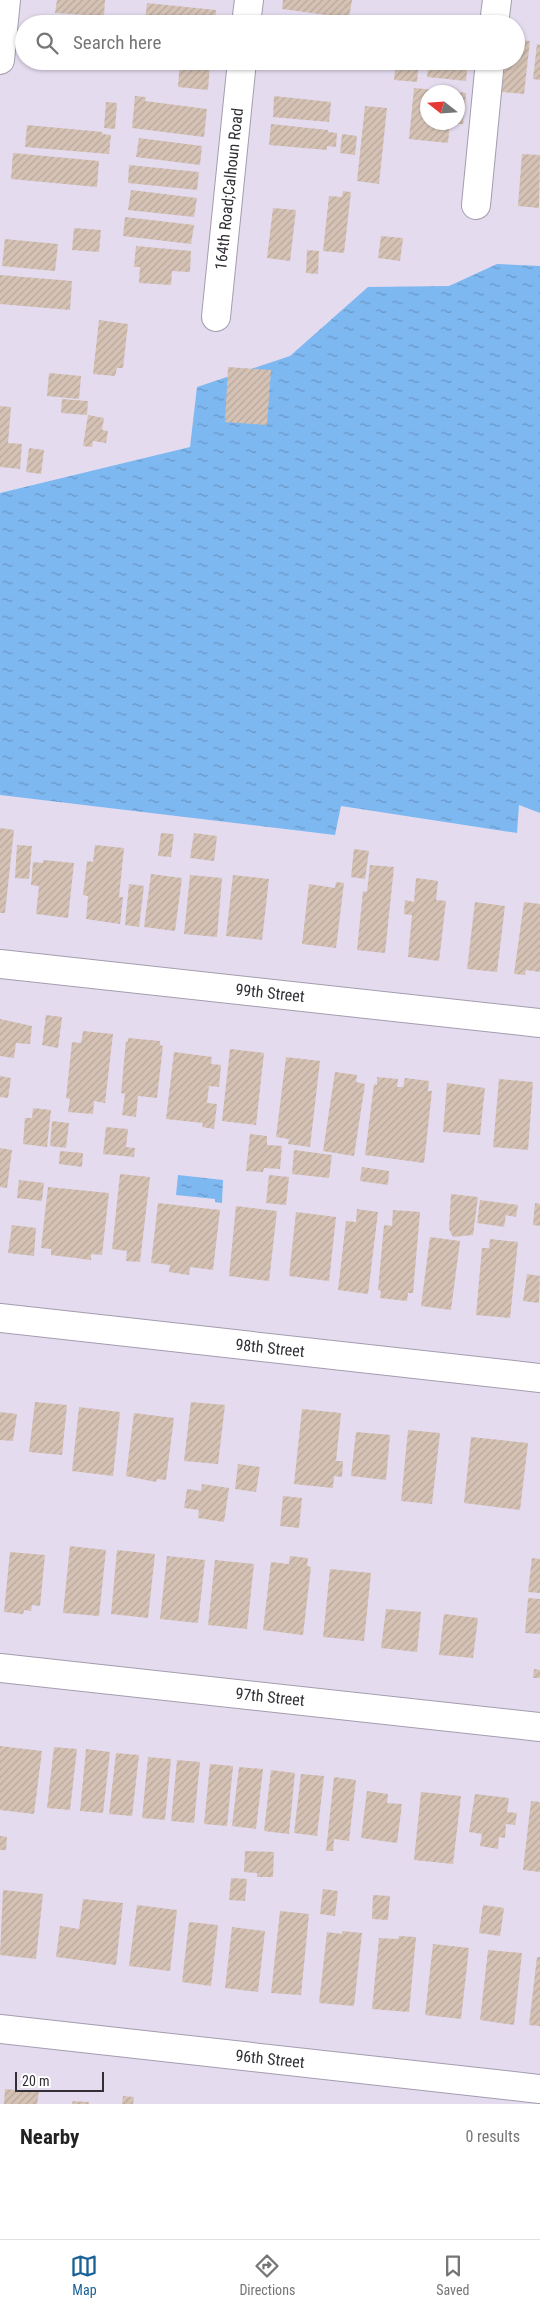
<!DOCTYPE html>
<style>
:root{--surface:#fff;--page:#f2f2f2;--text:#222;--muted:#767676;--line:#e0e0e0;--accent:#1a6296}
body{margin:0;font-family:"Roboto Condensed",sans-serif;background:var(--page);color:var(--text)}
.compass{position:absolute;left:420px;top:85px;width:45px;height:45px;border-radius:50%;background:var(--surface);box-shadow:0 1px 4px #0004;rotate:287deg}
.scale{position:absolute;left:15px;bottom:12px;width:89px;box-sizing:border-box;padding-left:5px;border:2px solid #322f36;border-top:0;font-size:14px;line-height:18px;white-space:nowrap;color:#322f36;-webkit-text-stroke:4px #fff;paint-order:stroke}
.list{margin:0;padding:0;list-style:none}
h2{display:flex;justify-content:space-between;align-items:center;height:65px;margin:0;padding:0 20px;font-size:21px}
h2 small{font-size:16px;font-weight:400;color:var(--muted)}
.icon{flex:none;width:28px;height:28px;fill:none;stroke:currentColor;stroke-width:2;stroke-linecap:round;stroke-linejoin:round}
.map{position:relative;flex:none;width:540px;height:2104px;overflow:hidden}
.search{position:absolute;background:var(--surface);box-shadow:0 1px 4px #0004;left:15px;right:15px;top:15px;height:55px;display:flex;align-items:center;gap:12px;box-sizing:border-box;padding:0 18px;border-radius:28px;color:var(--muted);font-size:19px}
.sheet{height:135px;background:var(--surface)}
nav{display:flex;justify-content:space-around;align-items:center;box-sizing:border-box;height:70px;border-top:1px solid var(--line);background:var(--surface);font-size:14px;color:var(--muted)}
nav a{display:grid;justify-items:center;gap:2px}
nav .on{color:var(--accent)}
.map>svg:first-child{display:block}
.water{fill:url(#water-ripples)}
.building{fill:url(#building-hatch)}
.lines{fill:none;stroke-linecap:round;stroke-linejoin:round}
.street-casing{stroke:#a49cae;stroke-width:30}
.street{stroke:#fff;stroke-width:28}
.labels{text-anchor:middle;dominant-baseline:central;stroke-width:5;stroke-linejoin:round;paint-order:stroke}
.street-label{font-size:16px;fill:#322f36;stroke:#fff}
</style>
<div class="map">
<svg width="540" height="2104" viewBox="0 0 540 2104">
<defs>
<pattern id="water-ripples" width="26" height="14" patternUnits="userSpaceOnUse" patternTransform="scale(1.25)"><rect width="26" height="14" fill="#7eb8f1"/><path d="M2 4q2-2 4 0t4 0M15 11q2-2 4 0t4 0" fill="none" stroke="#6896c4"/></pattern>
<pattern id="building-hatch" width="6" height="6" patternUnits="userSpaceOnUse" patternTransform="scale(1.25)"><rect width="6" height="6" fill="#d5c2b5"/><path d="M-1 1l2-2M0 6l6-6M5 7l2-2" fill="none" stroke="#b7a79c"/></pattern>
</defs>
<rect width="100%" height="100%" fill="#e4dbef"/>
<g class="water">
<polygon points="497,264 540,266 540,813 519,805 517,833 341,806 335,835 0,795 0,493 190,447 197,387 290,356 368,287 449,286"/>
<polygon points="178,1175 223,1180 222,1203 215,1202 215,1199 176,1195"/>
</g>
<g class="building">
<polygon points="57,0 105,0 104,16 55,13"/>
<polygon points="283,0 352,0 349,18 282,9"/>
<polygon points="147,3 216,10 215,24 172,24 145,21"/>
<polygon points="516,40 530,41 524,94 502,92 505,61 516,61"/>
<polygon points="537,44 540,45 540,80 533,79"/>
<polygon points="180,61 210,64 208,90 178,87"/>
<polygon points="396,61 419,61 417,82 394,80"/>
<polygon points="429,61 468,61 466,81 427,77"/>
<polygon points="414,88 448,91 428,92 428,122 450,122 448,143 409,139"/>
<polygon points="458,92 466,93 463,124 458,124"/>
<polygon points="135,96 146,97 145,101 207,109 204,137 132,128"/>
<polygon points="274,96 331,102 329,122 273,117"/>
<polygon points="106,102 117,103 115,129 104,128"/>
<polygon points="365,106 387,108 379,184 357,181"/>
<polygon points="271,124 328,130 328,132 337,133 336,147 327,146 327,150 269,145"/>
<polygon points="27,125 103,132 102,134 111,135 109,154 25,147"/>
<polygon points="342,134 357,136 355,155 340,153"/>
<polygon points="139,138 202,146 200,165 136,157"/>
<polygon points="13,153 99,161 97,187 11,179"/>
<polygon points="522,154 540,155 539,208 518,206"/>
<polygon points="129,165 199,172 197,190 128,183"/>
<polygon points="131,190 197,198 194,217 128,210"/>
<polygon points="343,191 351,192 344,253 323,251 329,196 342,197"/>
<polygon points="273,208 296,210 290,261 267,258"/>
<polygon points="125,217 194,225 191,244 123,236"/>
<polygon points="74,228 101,230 99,252 72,250"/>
<polygon points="381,236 403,238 400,261 378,258"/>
<polygon points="5,239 58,244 55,271 2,266"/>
<polygon points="136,246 191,251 190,272 172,271 171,285 139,283 140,267 134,267"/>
<polygon points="307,250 319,251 318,274 306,273"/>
<polygon points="0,275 72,281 70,310 0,304"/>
<polygon points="99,320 128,324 123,368 117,368 115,376 93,374"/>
<polygon points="228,367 271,370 267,425 225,422"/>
<polygon points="49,373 81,376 79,399 47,396"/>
<polygon points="62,399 88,401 87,415 61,413"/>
<polygon points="0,406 11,407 8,443 22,444 20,469 0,467"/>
<polygon points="88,415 104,418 102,430 108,431 106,443 93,441 92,447 83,446"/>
<polygon points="29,448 44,450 41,474 26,472"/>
<polygon points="0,828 14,830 5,913 0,913"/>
<polygon points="161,833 174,834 171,857 158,856"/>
<polygon points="194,833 217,836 214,861 190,858"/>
<polygon points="17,845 32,846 29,879 15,878"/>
<polygon points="95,845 124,848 119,897 123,897 120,924 86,919 88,896 83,895 87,861 93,862"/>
<polygon points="354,849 369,851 365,879 351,877"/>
<polygon points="43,860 74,863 68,918 36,914 39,886 31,885 33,862 43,863"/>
<polygon points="370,865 394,867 385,953 357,950 363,891 367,892"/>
<polygon points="151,874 182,878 175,931 144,927"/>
<polygon points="190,875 222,878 217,937 184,934"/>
<polygon points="233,875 269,879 262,940 226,936"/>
<polygon points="416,878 438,881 436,900 446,901 439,961 408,957 412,915 404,914 405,900 414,902"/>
<polygon points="336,882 344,883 336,948 302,944 309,884 335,888"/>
<polygon points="129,884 144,886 139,927 125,925"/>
<polygon points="475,902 505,906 497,972 467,969"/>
<polygon points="524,902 540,904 540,972 526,970 525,975 514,974"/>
<polygon points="46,1015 62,1017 58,1048 42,1045"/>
<polygon points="0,1019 32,1026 30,1044 16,1043 14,1058 0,1056"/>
<polygon points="83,1031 113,1034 105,1103 94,1101 93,1114 68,1112 70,1099 66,1098 72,1042 81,1043"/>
<polygon points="128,1038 160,1041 160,1045 163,1046 157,1098 138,1096 136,1117 122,1115 125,1094 121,1093 126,1041 128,1042"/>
<polygon points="230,1049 264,1053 256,1125 222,1121"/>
<polygon points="174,1052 212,1057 211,1064 221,1065 219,1087 209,1086 207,1103 217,1104 214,1129 202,1127 203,1123 166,1119"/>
<polygon points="286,1057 320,1061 310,1147 288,1144 289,1139 276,1137"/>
<polygon points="335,1072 357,1075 356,1082 365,1084 354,1156 323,1151"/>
<polygon points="0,1076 11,1078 8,1098 0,1097"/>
<polygon points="377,1077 398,1079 397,1087 403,1087 405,1078 429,1081 428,1091 432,1091 424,1163 365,1155 374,1084 377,1085"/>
<polygon points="499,1079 533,1082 528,1150 493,1147"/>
<polygon points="447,1083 485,1088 480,1135 443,1132"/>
<polygon points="33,1108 51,1110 47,1147 23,1144 25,1118 32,1118"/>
<polygon points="52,1121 69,1123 66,1148 50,1146"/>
<polygon points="106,1127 128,1129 126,1147 135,1148 134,1157 103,1154"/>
<polygon points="250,1134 267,1136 267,1145 282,1146 280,1169 264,1168 263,1172 246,1171"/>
<polygon points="0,1148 12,1150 7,1188 0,1187"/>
<polygon points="294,1150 332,1155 329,1178 292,1174"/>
<polygon points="60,1151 83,1153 82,1167 59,1164"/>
<polygon points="362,1167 389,1171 388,1185 360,1181"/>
<polygon points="120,1174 150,1177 140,1262 126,1261 127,1251 112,1249"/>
<polygon points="269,1175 289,1177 286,1205 266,1203"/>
<polygon points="19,1180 44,1183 42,1201 17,1198"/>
<polygon points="48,1187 109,1193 102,1255 91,1254 91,1260 51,1255 51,1249 41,1248"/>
<polygon points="451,1194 478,1197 473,1235 453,1237 449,1229"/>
<polygon points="480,1200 518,1205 516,1217 506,1215 504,1227 477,1223"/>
<polygon points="158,1203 220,1210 213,1270 190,1267 189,1275 169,1272 170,1265 151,1263"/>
<polygon points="535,1203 540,1204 540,1226 533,1225"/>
<polygon points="236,1206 277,1211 269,1281 229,1276"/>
<polygon points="357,1209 378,1212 368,1294 338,1290 346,1221 356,1222"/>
<polygon points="393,1210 420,1212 413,1293 408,1293 407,1301 380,1298 381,1291 378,1290 384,1225 392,1226"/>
<polygon points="296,1212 336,1217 329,1281 289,1276"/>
<polygon points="12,1225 36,1228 34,1256 8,1253"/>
<polygon points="430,1237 460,1241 451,1310 421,1306"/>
<polygon points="490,1239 518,1242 510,1318 476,1315 482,1248 489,1248"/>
<polygon points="527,1274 540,1276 539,1303 523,1301"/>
<polygon points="35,1402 67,1405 62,1455 29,1452"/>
<polygon points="191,1402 225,1405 218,1464 184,1461"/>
<polygon points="79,1407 120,1412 113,1476 72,1471"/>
<polygon points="302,1409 341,1413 336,1461 343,1461 342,1477 334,1476 333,1488 294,1484"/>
<polygon points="0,1412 17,1414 13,1441 0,1440"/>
<polygon points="134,1413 174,1418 166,1480 157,1479 156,1482 126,1476"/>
<polygon points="408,1430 440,1433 432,1504 401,1501"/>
<polygon points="356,1432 390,1435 386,1480 351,1476"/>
<polygon points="471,1437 528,1443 520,1510 464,1503"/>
<polygon points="238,1464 260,1467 256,1492 235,1489"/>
<polygon points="202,1484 229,1488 224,1522 198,1518 199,1510 184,1508 187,1489 201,1491"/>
<polygon points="283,1496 302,1498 299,1528 280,1526"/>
<polygon points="70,1546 106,1550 99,1616 63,1613"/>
<polygon points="117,1550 155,1554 148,1618 111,1614"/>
<polygon points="10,1552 45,1555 40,1606 32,1605 31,1611 24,1610 23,1614 4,1612"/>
<polygon points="167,1556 205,1560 198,1623 160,1619"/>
<polygon points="290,1556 308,1558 307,1566 311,1567 303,1635 263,1630 271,1562 289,1564"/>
<polygon points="532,1558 540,1559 540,1593 528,1592"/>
<polygon points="215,1560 254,1564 247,1629 208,1625"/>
<polygon points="330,1569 371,1573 364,1641 323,1637"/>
<polygon points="528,1598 540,1599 540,1634 525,1633"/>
<polygon points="386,1609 421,1612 417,1652 381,1648"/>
<polygon points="444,1614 478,1618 473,1658 439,1655"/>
<polygon points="534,1669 540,1670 540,1678 533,1678"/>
<polygon points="0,1746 42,1751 34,1814 0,1810"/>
<polygon points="54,1747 77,1749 70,1810 47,1808"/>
<polygon points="86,1749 110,1752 103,1813 80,1811"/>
<polygon points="116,1753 139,1755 132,1816 109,1814"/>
<polygon points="148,1757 171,1759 165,1820 142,1818"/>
<polygon points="177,1760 200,1762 194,1823 171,1821"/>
<polygon points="210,1764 233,1766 227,1826 204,1824"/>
<polygon points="239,1767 263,1769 256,1829 232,1826"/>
<polygon points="271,1770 295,1773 289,1834 264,1831"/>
<polygon points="301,1774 324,1776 317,1836 294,1833"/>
<polygon points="334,1777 356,1780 349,1841 334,1839 333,1851 326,1851"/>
<polygon points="367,1791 388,1794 387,1803 402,1804 397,1843 361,1838"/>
<polygon points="421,1792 461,1796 453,1864 414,1860"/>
<polygon points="475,1794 509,1798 507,1812 517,1813 515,1825 506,1824 505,1838 499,1837 498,1849 480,1846 482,1834 469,1832"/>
<polygon points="531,1801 540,1802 540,1872 523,1870"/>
<polygon points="0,1836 7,1837 6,1850 0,1850"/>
<polygon points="245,1851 274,1852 273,1877 257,1877 257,1873 244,1872"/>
<polygon points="231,1878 247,1879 245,1901 229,1900"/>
<polygon points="323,1889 338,1891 335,1916 320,1914"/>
<polygon points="3,1890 43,1894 36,1959 0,1955"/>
<polygon points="373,1895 390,1896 388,1920 372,1919"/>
<polygon points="83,1899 123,1903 116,1965 56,1957 60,1926 79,1929"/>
<polygon points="137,1905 177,1910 170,1971 129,1966"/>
<polygon points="483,1905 504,1908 500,1936 479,1933"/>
<polygon points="280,1911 309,1914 301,1995 271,1993"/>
<polygon points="189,1922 218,1925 211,1986 182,1982"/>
<polygon points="232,1927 265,1931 258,1992 225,1988"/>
<polygon points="342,1931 362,1933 354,2006 319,2003 327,1932 342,1934"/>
<polygon points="399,1936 416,1937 409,2012 372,2009 379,1938 398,1939"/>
<polygon points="433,1944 469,1948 461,2019 425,2015"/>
<polygon points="488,1950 522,1953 514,2025 480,2020"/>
<polygon points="537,1957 540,1957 540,2026 529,2025"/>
<polygon points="5,2089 39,2092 37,2104 4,2104"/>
<polygon points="123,2096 134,2097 133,2104 122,2104"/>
<polygon points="73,2101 89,2102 89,2104 72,2104"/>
</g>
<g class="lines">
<g class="street-casing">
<g id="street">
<polyline points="246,24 249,0"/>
<polyline points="494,24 497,0"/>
<polyline points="0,60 6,0"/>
<polyline points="476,205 490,61"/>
<polyline points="216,317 242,61"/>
<polyline points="0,964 540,1023"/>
<polyline points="0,1318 540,1378"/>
<polyline points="0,1668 540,1727"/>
<polyline points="0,2029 540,2089"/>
</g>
</g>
<use href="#street" class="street"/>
</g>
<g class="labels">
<g class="street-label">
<text transform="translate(229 189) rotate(-84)">164th Road;Calhoun Road</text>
<text transform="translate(270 993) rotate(6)">99th Street</text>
<text transform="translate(270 1348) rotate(6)">98th Street</text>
<text transform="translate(270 1697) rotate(6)">97th Street</text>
<text transform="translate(270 2059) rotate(6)">96th Street</text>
</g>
</g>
</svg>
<svg class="compass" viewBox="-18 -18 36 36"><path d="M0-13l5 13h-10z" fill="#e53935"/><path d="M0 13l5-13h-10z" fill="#767676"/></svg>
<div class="scale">20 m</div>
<div class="search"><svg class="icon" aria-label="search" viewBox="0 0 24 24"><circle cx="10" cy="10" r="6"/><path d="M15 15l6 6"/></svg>Search here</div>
</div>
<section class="sheet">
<h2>Nearby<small>0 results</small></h2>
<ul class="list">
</ul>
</section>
<nav>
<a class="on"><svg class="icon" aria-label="map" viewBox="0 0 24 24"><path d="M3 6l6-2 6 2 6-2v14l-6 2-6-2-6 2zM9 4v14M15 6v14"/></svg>Map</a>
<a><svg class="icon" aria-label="directions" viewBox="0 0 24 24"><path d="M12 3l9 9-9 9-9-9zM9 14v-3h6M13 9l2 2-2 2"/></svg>Directions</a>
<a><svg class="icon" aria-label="saved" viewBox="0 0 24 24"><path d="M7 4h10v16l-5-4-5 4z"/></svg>Saved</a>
</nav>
